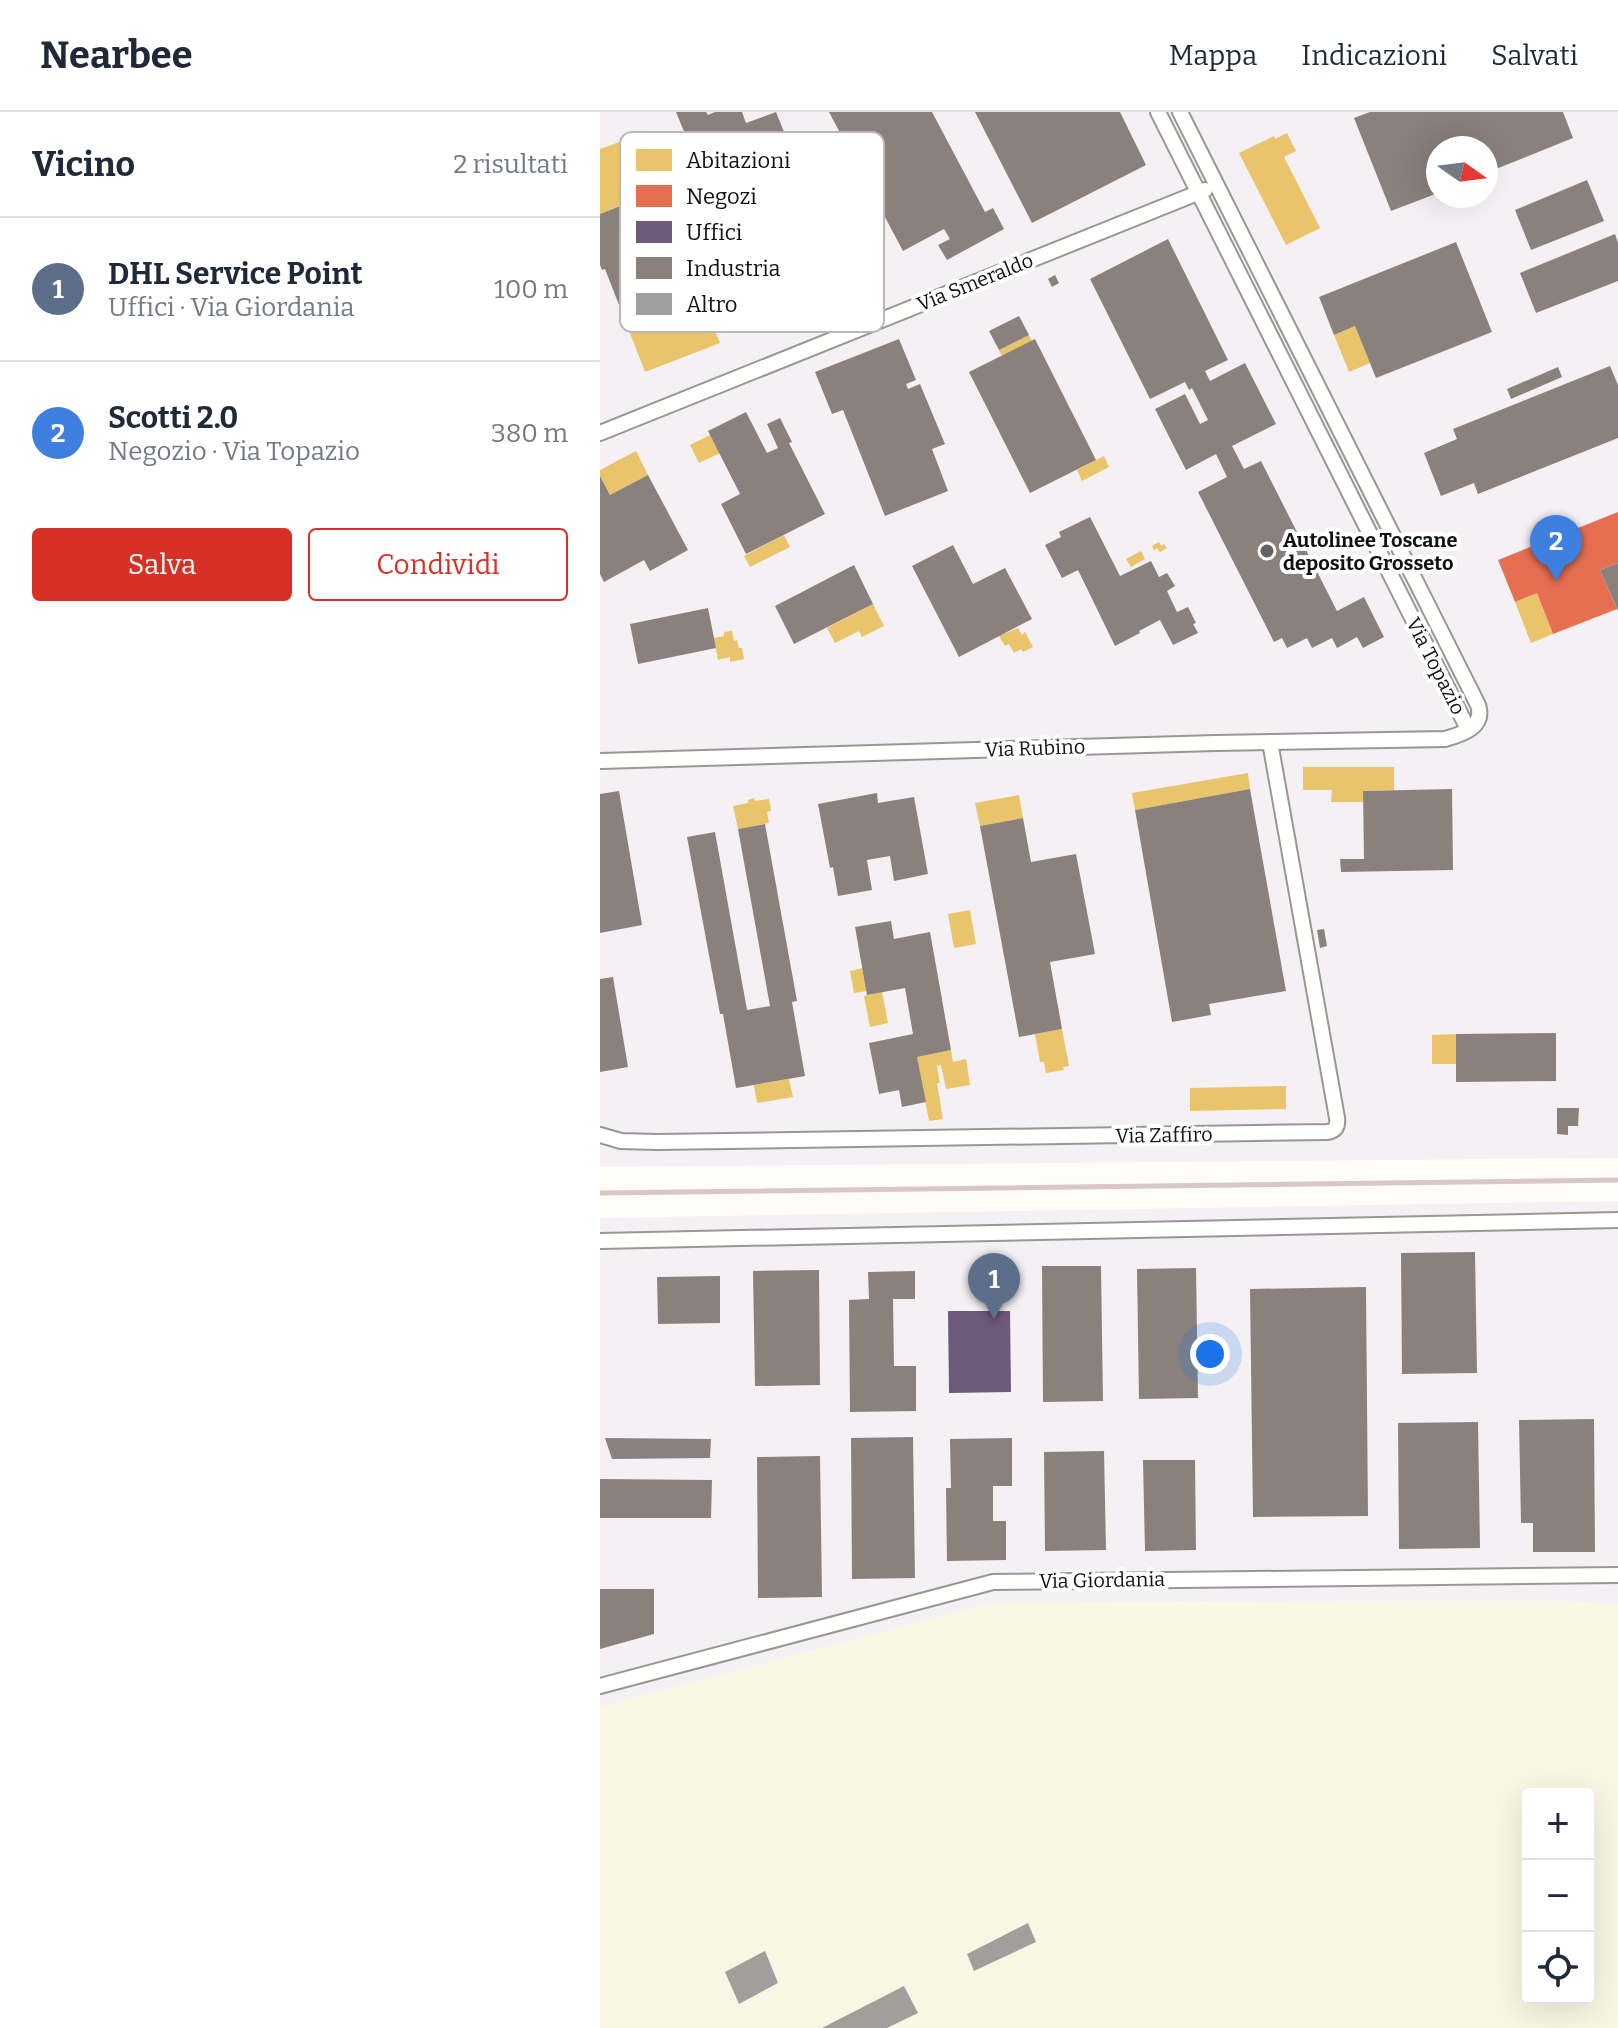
<!DOCTYPE html>
<html lang="it">
<meta charset="utf-8">
<style>
:root{--surface:#fff;--page:#f6f6f7;--text:#1f2937;--muted:#747a83;--line:#e0e1e3;--accent:#d93025}
body{margin:0;font-family:Bitter,serif;background:var(--page);color:var(--text)}
.controls{position:absolute;right:24px;bottom:24px;display:grid;overflow:hidden;border-radius:8px;box-shadow:0 8px 32px #0002}
.controls button{width:72px;height:72px;display:grid;place-items:center;padding:0;border:0;border-bottom:2px solid var(--line);background:var(--surface);color:var(--text);font:40px sans-serif}
.compass{position:absolute;left:826px;top:24px;width:72px;height:72px;border-radius:50%;background:var(--surface);box-shadow:0 8px 32px #0002;rotate:104deg}
.you{position:absolute;left:610px;top:1242px;width:28px;height:28px;margin:-20px;border:6px solid #fff;border-radius:50%;background:#1a73e8;box-shadow:0 0 0 12px #1a73e833}
.badge{display:grid;place-items:center;width:52px;height:52px;border-radius:50%;background:var(--accent);color:#fff;font-size:26px;font-weight:700}
.pin{position:absolute;translate:-50% -66px;filter:drop-shadow(0 2px 4px #0008)}
.pin::after{content:'';position:absolute;top:42px;width:28px;height:24px;background:inherit;clip-path:polygon(0 0,100% 0,50% 100%)}
.list{margin:0;padding:0;list-style:none}
h2{display:flex;justify-content:space-between;align-items:center;height:104px;margin:0;padding:0 32px;font-size:34px}
h2 small{font-size:26px;font-weight:400;color:var(--muted)}
.list li{display:grid;grid-template-columns:52px 1fr auto;gap:24px;align-items:center;box-sizing:border-box;height:144px;padding:0 32px;border-top:2px solid var(--line)}
.list b{display:block;font-size:30px;white-space:nowrap}
.list p{margin:0;font-size:26px;white-space:nowrap;color:var(--muted)}
.list em{font-size:26px;font-style:normal;color:var(--muted)}
.actions{display:flex;gap:16px;padding:24px 32px}
.actions a{flex:1;padding:18px 0;border:2px solid var(--accent);border-radius:8px;text-align:center;font-size:28px;color:var(--accent)}
.actions .main{background:var(--accent);color:#fff}
.icon{flex:none;width:44px;height:44px;fill:none;stroke:currentColor;stroke-width:2;stroke-linecap:round;stroke-linejoin:round}
.map{position:relative;flex:none;width:1018px;height:1916px;overflow:hidden}
header{display:flex;align-items:center;gap:48px;box-sizing:border-box;height:112px;padding:0 40px;background:var(--surface);border-bottom:2px solid var(--line)}
header strong{font-size:38px}
nav{display:flex;gap:44px;margin-inline-start:auto;font-size:28px}
main{display:flex}
aside{flex:1;background:var(--surface)}
.map>svg:first-child{display:block}
.industrial{fill:#f5f0f3;fill-rule:evenodd}
.farmland{fill:#f9f7e4;fill-rule:evenodd}
.homes{fill:#e9c46a}
.shops{fill:#e76f51}
.offices{fill:#6d597a}
.industry{fill:#8a817c}
.building{fill:#a19f9c}
.lines{fill:none;stroke-linecap:round;stroke-linejoin:round}
.minor-casing{stroke:#979795;stroke-width:18}
.minor{stroke:#fffffe;stroke-width:14}
.rail{stroke:#d9c6c7;stroke-width:5}
.poi-dot{fill:#646362;stroke:#fff;stroke-width:3}
.labels{text-anchor:middle;dominant-baseline:central;stroke-width:8;stroke-linejoin:round;paint-order:stroke}
.street-label{font-size:20px;fill:#111;stroke:#fff}
.poi-label{font-size:20px;font-weight:bold;fill:#111;stroke:#fff;text-anchor:start}
.key{fill:#fff;stroke:#b8b8b8;stroke-width:2}
.key-label{font-size:22px;fill:#111}
</style>
<header>
<strong>Nearbee</strong>
<nav><a>Mappa</a><a>Indicazioni</a><a>Salvati</a></nav>
</header>
<main>
<aside>
<h2>Vicino<small>2 risultati</small></h2>
<ul class="list">
<li><span class="badge" style="background:#5c6f8a">1</span><div><b>DHL Service Point</b><p>Uffici · Via Giordania</p></div><em>100 m</em></li>
<li><span class="badge" style="background:#3f7fe0">2</span><div><b>Scotti 2.0</b><p>Negozio · Via Topazio</p></div><em>380 m</em></li>
</ul>
<div class="actions"><a class="main">Salva</a><a>Condividi</a></div>
</aside>
<div class="map">
<svg width="1018" height="1916" viewBox="0 0 1018 1916">
<rect width="100%" height="100%" fill="#fdfcf7"/>
<g class="industrial">
<path d="M 0,0 L 1018,0 L 1018,1046 L 0,1055 ZM 838,36 L 886,36 L 886,84 L 838,84 Z"/>
<polygon points="1018,1089 1018,1492 953,1489 391,1491 0,1595 0,1106"/>
</g>
<path class="farmland" d="M 953,1489 L 1018,1492 L 1018,1916 L 0,1916 L 0,1595 L 391,1491 ZM 928,1682 L 988,1682 L 988,1886 L 928,1886 Z"/>
<g class="homes">
<polygon points="687,21 696,39 684,45 720,116 686,133 639,41 674,24 675,27"/>
<polygon points="28,27 39,56 36,58 46,83 0,102 0,37"/>
<polygon points="104,192 120,231 45,260 30,221"/>
<polygon points="755,214 770,251 749,260 734,223"/>
<polygon points="429,223 432,229 402,244 399,238"/>
<polygon points="110,323 120,341 99,351 90,333"/>
<polygon points="36,339 48,363 10,383 0,364 0,358"/>
<polygon points="504,344 509,355 482,369 477,358"/>
<polygon points="184,423 190,435 150,455 144,444"/>
<polygon points="559,430 561,434 564,432 567,436 560,440 557,436 554,438 552,434"/>
<polygon points="541,439 545,447 531,455 526,447"/>
<polygon points="937,481 953,522 931,531 915,490"/>
<polygon points="273,492 284,514 262,525 259,519 235,531 227,516"/>
<polygon points="418,516 422,523 425,520 433,535 423,540 421,537 414,541 409,532 405,534 399,524"/>
<polygon points="132,519 134,529 137,528 139,536 142,536 144,547 130,550 130,545 118,548 114,526 124,524 124,520"/>
<polygon points="703,655 794,655 794,678 763,679 763,690 731,690 732,678 703,678"/>
<polygon points="648,661 650,677 535,698 532,681"/>
<polygon points="419,683 423,706 380,714 375,691"/>
<polygon points="154,686 155,689 169,687 171,699 167,700 169,711 138,717 133,694 148,691 148,688"/>
<polygon points="370,798 376,832 354,836 348,802"/>
<polygon points="263,856 267,879 254,881 250,859"/>
<polygon points="282,880 288,911 270,915 264,884"/>
<polygon points="462,917 469,954 463,955 464,958 446,961 444,950 440,950 435,922"/>
<polygon points="856,922 856,952 832,952 832,923"/>
<polygon points="351,938 353,950 366,947 370,973 346,977 341,953 337,954 340,971 337,971 343,1007 329,1009 317,945"/>
<polygon points="189,967 193,985 157,991 154,973"/>
<polygon points="686,974 686,997 590,999 590,976"/>
</g>
<polygon class="shops" points="1018,400 1018,451 1000,458 1017,497 953,522 937,481 915,490 898,448"/>
<polygon class="offices" points="348,1199 410,1199 411,1280 349,1281"/>
<g class="industry">
<polygon points="76,0 106,0 108,3 115,0 142,0 146,11 176,0 201,62 214,57 261,173 187,203 124,46 99,56"/>
<polygon points="229,0 332,0 385,100 393,96 404,117 347,148 338,133 350,127 344,117 303,139"/>
<polygon points="375,0 520,0 546,53 432,111"/>
<polygon points="770,0 963,0 973,26 886,61 886,36 838,36 838,81 791,99 754,6"/>
<polygon points="987,68 1004,109 931,138 915,98"/>
<polygon points="60,78 104,192 30,221 5,157 2,158 0,153 0,102"/>
<polygon points="1015,122 1018,131 1018,169 936,201 920,161"/>
<polygon points="568,127 628,248 605,259 610,269 645,251 676,312 632,334 644,357 661,349 737,499 764,485 784,525 763,536 757,525 737,536 732,526 712,536 707,526 687,536 682,526 674,530 598,380 627,365 616,342 586,358 555,297 585,282 600,312 608,308 592,276 589,278 585,270 550,287 490,167"/>
<polygon points="856,130 892,220 776,266 755,214 734,223 719,185"/>
<polygon points="455,163 459,171 452,175 448,167"/>
<polygon points="419,204 429,223 399,238 389,219"/>
<polygon points="299,227 316,268 306,272 308,277 320,272 345,332 332,337 348,379 285,404 243,298 232,302 215,260"/>
<polygon points="435,227 496,348 430,381 369,260"/>
<polygon points="1010,254 1018,273 1018,326 878,382 874,371 841,384 824,341 857,327 853,317"/>
<polygon points="958,255 962,265 911,287 907,277"/>
<polygon points="146,300 167,341 178,336 167,312 180,306 192,330 189,331 225,402 146,442 121,392 140,382 108,319"/>
<polygon points="48,363 88,438 50,459 44,448 4,470 0,462 0,364 10,383"/>
<polygon points="490,405 520,464 551,449 559,465 567,461 575,474 567,479 577,500 588,495 596,511 593,512 598,521 573,533 560,508 539,519 540,521 515,534 478,458 462,466 445,433 461,425 459,420"/>
<polygon points="353,433 373,472 405,456 432,507 359,545 312,454"/>
<polygon points="1018,451 1018,499 1000,458"/>
<polygon points="254,453 273,492 194,532 175,494"/>
<polygon points="108,496 116,536 38,552 30,512"/>
<polygon points="650,677 686,879 609,892 611,903 572,910 535,698"/>
<polygon points="852,677 853,758 741,760 740,747 764,747 763,679"/>
<polygon points="19,679 42,813 0,821 0,682"/>
<polygon points="277,681 278,691 314,685 328,762 294,769 290,744 267,748 272,778 238,784 233,755 230,756 218,692"/>
<polygon points="423,706 431,750 476,742 495,842 450,850 462,917 419,925 380,714"/>
<polygon points="165,712 197,889 192,890 205,964 136,976 123,902 120,902 87,725 115,720 147,898 170,894 138,717"/>
<polygon points="291,809 294,827 330,820 351,938 317,945 326,990 302,995 299,978 279,982 269,931 313,922 305,876 267,883 255,815"/>
<polygon points="724,817 727,834 720,836 717,818"/>
<polygon points="13,865 28,955 0,960 0,867"/>
<polygon points="956,921 956,969 856,970 856,922"/>
<polygon points="957,996 979,996 978,1014 968,1014 968,1023 957,1022"/>
<polygon points="875,1140 877,1261 802,1262 801,1141"/>
<polygon points="442,1154 501,1154 503,1289 443,1290"/>
<polygon points="596,1156 598,1286 539,1287 537,1157"/>
<polygon points="219,1158 220,1273 155,1274 153,1159"/>
<polygon points="315,1159 315,1187 293,1187 294,1254 316,1254 316,1299 250,1300 249,1188 269,1187 268,1160"/>
<polygon points="120,1164 120,1211 58,1212 57,1165"/>
<polygon points="766,1175 768,1404 653,1405 650,1177"/>
<polygon points="994,1307 995,1440 933,1440 933,1411 921,1411 919,1308"/>
<polygon points="878,1310 880,1436 799,1437 798,1311"/>
<polygon points="313,1325 315,1466 252,1467 251,1326"/>
<polygon points="5,1326 111,1327 110,1346 12,1347"/>
<polygon points="412,1326 412,1374 393,1374 393,1409 406,1409 406,1448 347,1449 346,1376 351,1376 350,1327"/>
<polygon points="504,1339 506,1438 445,1439 444,1340"/>
<polygon points="220,1344 222,1485 158,1486 157,1345"/>
<polygon points="543,1348 595,1348 596,1438 545,1439"/>
<polygon points="0,1367 112,1368 111,1406 0,1406"/>
<polygon points="0,1477 54,1477 54,1522 0,1537"/>
</g>
<g class="building">
<polygon points="428,1811 436,1830 374,1859 367,1842"/>
<polygon points="165,1839 178,1871 139,1892 125,1860"/>
<polygon points="304,1874 318,1901 287,1916 222,1916"/>
</g>
<g class="lines">
<g class="minor-casing">
<g id="minor">
<polyline points="558,0 868,617"/>
<polyline points="0,321 605,78"/>
<path d="M 0,649 L 616,631 L 845,627 C 863,622 885,615 878,593 L 580,0"/>
<path d="M 0,1023 L 21,1029 L 57,1030 L 727,1020 C 736,1019 738,1014 737,1006 L 670,630"/>
<polyline points="0,1129 1018,1108"/>
<polyline points="0,1574 393,1470 1018,1463"/>
</g>
</g>
<use href="#minor" class="minor"/>
<polyline class="rail" points="0,1081 1018,1068"/>
</g>
<circle class="poi-dot" cx="667" cy="439" r="8"/>
<g class="labels">
<g class="street-label">
<text transform="translate(375 170) rotate(-22)">Via Smeraldo</text>
<text transform="translate(836 554) rotate(63)">Via Topazio</text>
<text transform="translate(435 636) rotate(-2)">Via Rubino</text>
<text transform="translate(564 1023) rotate(-1)">Via Zaffiro</text>
<text transform="translate(502 1468) rotate(-1)">Via Giordania</text>
</g>
<g class="poi-label">
<text x="683" y="428">Autolinee Toscane<tspan x="683" dy="23">deposito Grosseto</tspan></text>
</g>
</g>
<rect x="20" y="20" width="264" height="200" rx="12" class="key"/>
<rect x="36" y="37" width="36" height="22" fill="#e9c46a"/>
<rect x="36" y="73" width="36" height="22" fill="#e76f51"/>
<rect x="36" y="109" width="36" height="22" fill="#6d597a"/>
<rect x="36" y="145" width="36" height="22" fill="#8a817c"/>
<rect x="36" y="181" width="36" height="22" fill="#a19f9c"/>
<g class="key-label">
<text x="86" y="56">Abitazioni</text>
<text x="86" y="92">Negozi</text>
<text x="86" y="128">Uffici</text>
<text x="86" y="164">Industria</text>
<text x="86" y="200">Altro</text>
</g>
</svg>
<div class="controls">
<button>+</button>
<button>−</button>
<button><svg class="icon" aria-label="locate" viewBox="0 0 24 24"><circle cx="12" cy="12" r="6"/><path d="M12 2v4M12 18v4M2 12h4M18 12h4"/></svg></button>
</div>
<svg class="compass" viewBox="-18 -18 36 36"><path d="M0-13l5 13h-10z" fill="#e53935"/><path d="M0 13l5-13h-10z" fill="#747a83"/></svg>
<div class="you"></div>
<div class="pin badge" style="left:394px;top:1207px;background:#5c6f8a">1</div>
<div class="pin badge" style="left:956px;top:469px;background:#3f7fe0">2</div>
</div>
</main>
